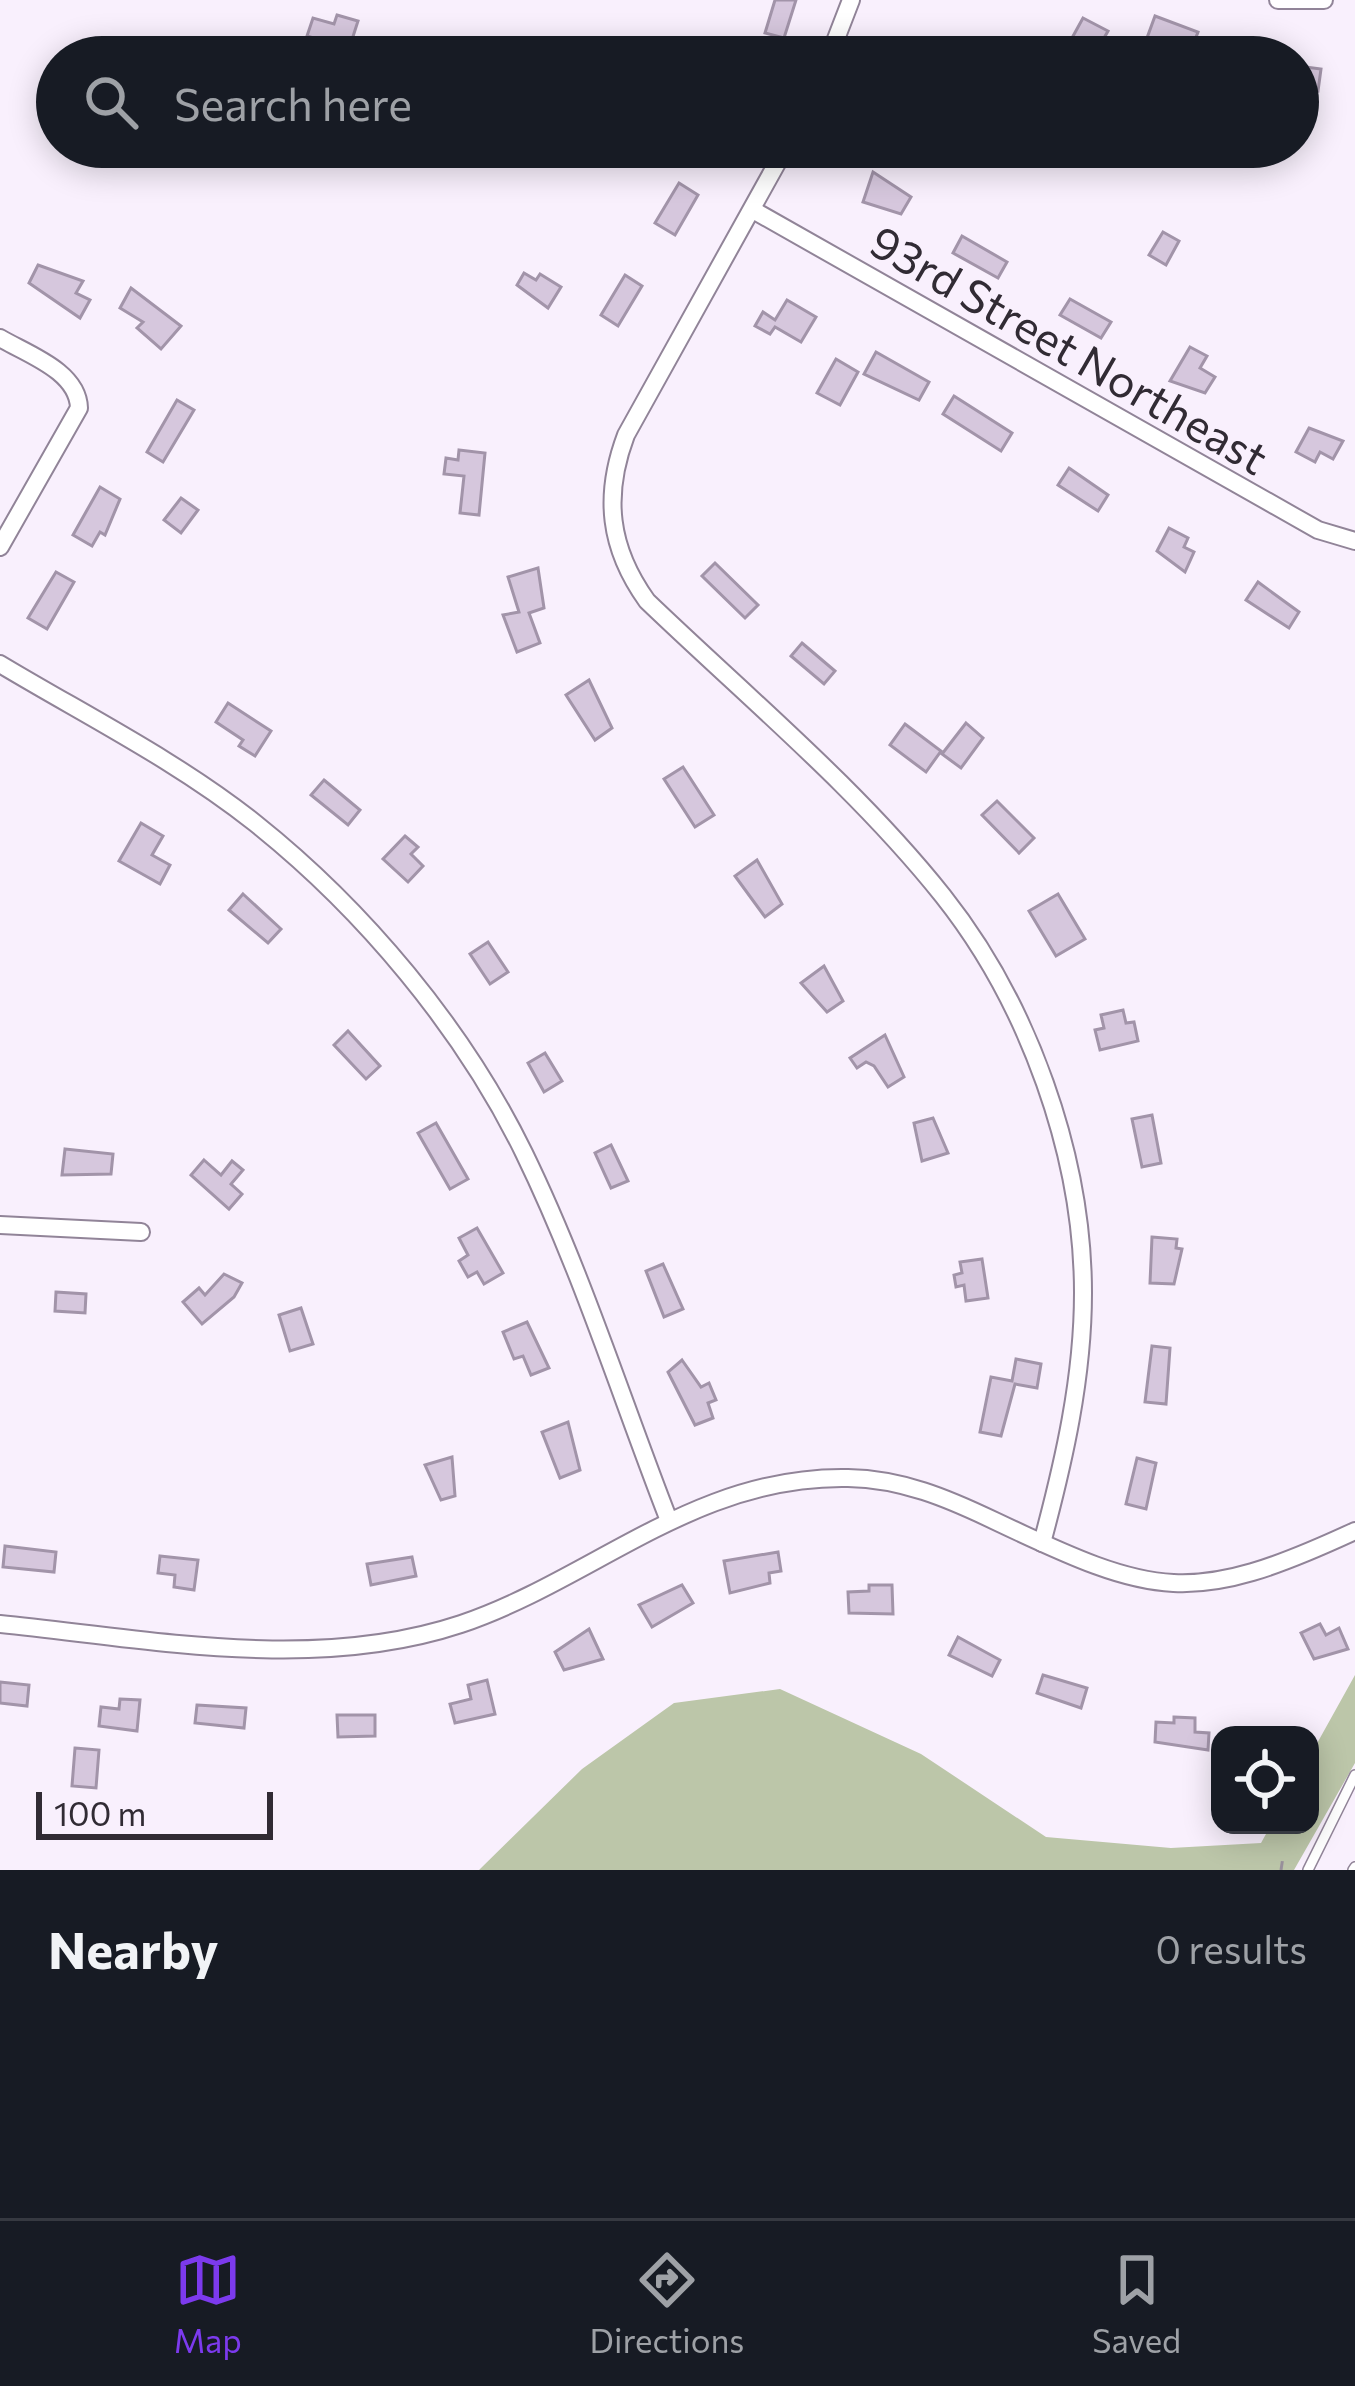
<!DOCTYPE html>
<style>
:root{--surface:#171b24;--page:#242831;--text:#f1f3f6;--muted:#9ea1a6;--line:#363941;--accent:#7c3aed}
body{margin:0;font-family:Commissioner,sans-serif;background:var(--page);color:var(--text)}
.controls{position:absolute;right:36px;bottom:36px;display:grid;overflow:hidden;border-radius:24px;box-shadow:0 6px 30px #0003}
.controls button{width:108px;height:108px;display:grid;place-items:center;padding:0;border:0;border-bottom:3px solid var(--line);background:var(--surface);color:var(--text);font:60px sans-serif}
.scale{position:absolute;left:36px;bottom:30px;width:237px;box-sizing:border-box;padding-left:12px;border:6px solid #312b34;border-top:0;font-size:33px;line-height:42px;white-space:nowrap;color:#312b34;-webkit-text-stroke:9px #f9f0fd;paint-order:stroke}
.list{margin:0;padding:0;list-style:none}
h2{display:flex;justify-content:space-between;align-items:center;height:156px;margin:0;padding:0 48px;font-size:51px}
h2 small{font-size:39px;font-weight:400;color:var(--muted)}
.icon{flex:none;width:66px;height:66px;fill:none;stroke:currentColor;stroke-width:2;stroke-linecap:round;stroke-linejoin:round}
.map{position:relative;flex:none;width:1355px;height:1870px;overflow:hidden}
.search{position:absolute;background:var(--surface);box-shadow:0 6px 30px #0003;left:36px;right:36px;top:36px;height:132px;display:flex;align-items:center;gap:30px;box-sizing:border-box;padding:0 42px;border-radius:66px;color:var(--muted);font-size:45px}
.sheet{height:348px;background:var(--surface)}
nav{display:flex;justify-content:space-around;align-items:center;box-sizing:border-box;height:168px;border-top:3px solid var(--line);background:var(--surface);font-size:33px;color:var(--muted)}
nav a{display:grid;justify-items:center;gap:6px}
nav .on{color:var(--accent)}
.map>svg:first-child{display:block}
.forest{fill:#bcc6a9}
.building{fill:#d6c7dd;stroke:#a294a9;stroke-width:3}
.lines{fill:none;stroke-linecap:round;stroke-linejoin:round}
.service-casing{stroke:#918498;stroke-width:12}
.minor-casing{stroke:#918498;stroke-width:20}
.path{stroke:#99919c;stroke-width:3;stroke-dasharray:9 6;stroke-linecap:butt}
.service{stroke:#fff;stroke-width:9}
.minor{stroke:#fff;stroke-width:16}
.labels{text-anchor:middle;dominant-baseline:central;stroke-width:9;stroke-linejoin:round;paint-order:stroke}
.street-label{font-size:45px;fill:#312b34;stroke:#f9f0fd}
</style>
<div class="map">
<svg width="1355" height="1870" viewBox="0 0 1355 1870">
<rect width="100%" height="100%" fill="#f9f0fd"/>
<polygon class="forest" points="1355,1675 1355,1763 1294,1870 479,1870 582,1769 674,1703 780,1689 921,1754 1046,1837 1171,1848 1261,1843 1271,1825 1310,1825 1310,1756"/>
<g class="building">
<polygon points="775,0 796,0 784,38 765,33"/>
<polygon points="337,15 358,21 349,49 307,36 313,18 334,24"/>
<polygon points="1155,16 1198,32 1189,55 1147,38"/>
<polygon points="1083,18 1108,31 1096,52 1072,38"/>
<polygon points="1298,66 1321,69 1318,91 1298,88"/>
<polygon points="873,172 911,197 901,214 863,202"/>
<polygon points="679,183 698,195 675,235 655,223"/>
<polygon points="1163,232 1179,241 1166,265 1149,255"/>
<polygon points="962,236 1007,262 998,278 953,253"/>
<polygon points="38,265 83,281 76,293 90,300 80,318 29,283"/>
<polygon points="524,273 536,280 540,274 561,287 548,308 517,285"/>
<polygon points="625,275 642,286 618,326 601,315"/>
<polygon points="131,288 181,326 161,349 137,328 143,322 120,308"/>
<polygon points="1070,299 1111,322 1101,338 1060,315"/>
<polygon points="787,300 816,317 801,342 775,327 770,334 755,326 763,312 775,320"/>
<polygon points="1190,347 1207,356 1200,368 1215,377 1205,393 1170,381"/>
<polygon points="876,352 929,382 919,400 864,374"/>
<polygon points="836,359 858,372 840,405 817,393"/>
<polygon points="954,396 1012,433 1001,451 943,414"/>
<polygon points="177,400 194,410 163,462 147,452"/>
<polygon points="1309,428 1343,441 1333,459 1320,452 1315,462 1296,452"/>
<polygon points="459,450 485,453 479,515 460,513 464,476 444,474 446,458 458,460"/>
<polygon points="1069,468 1108,495 1098,511 1058,485"/>
<polygon points="100,487 120,499 105,535 100,532 92,546 73,535"/>
<polygon points="181,498 198,510 181,533 164,520"/>
<polygon points="1169,528 1188,538 1184,547 1194,552 1185,572 1157,551"/>
<polygon points="715,563 758,605 745,618 702,576"/>
<polygon points="538,568 544,608 529,613 540,643 517,652 503,615 519,612 508,577"/>
<polygon points="56,572 74,582 47,629 28,618"/>
<polygon points="1258,582 1299,612 1289,628 1246,600"/>
<polygon points="802,643 835,671 824,684 791,656"/>
<polygon points="589,680 612,728 595,740 566,695"/>
<polygon points="228,703 271,731 255,756 239,746 243,740 216,722"/>
<polygon points="966,723 983,738 961,768 942,754"/>
<polygon points="905,724 941,751 926,772 890,745"/>
<polygon points="683,767 714,815 695,827 664,779"/>
<polygon points="324,780 360,810 348,825 311,795"/>
<polygon points="997,801 1034,838 1019,853 982,815"/>
<polygon points="141,823 163,836 152,855 170,865 160,884 119,861"/>
<polygon points="405,836 418,847 411,854 423,866 408,882 383,859"/>
<polygon points="757,860 782,904 765,917 735,876"/>
<polygon points="243,894 281,929 268,943 229,910"/>
<polygon points="1058,894 1085,939 1056,956 1029,911"/>
<polygon points="488,942 508,972 490,984 470,954"/>
<polygon points="824,966 843,1001 827,1012 801,983"/>
<polygon points="1123,1010 1126,1023 1134,1022 1138,1041 1100,1050 1095,1030 1104,1028 1101,1015"/>
<polygon points="348,1031 380,1066 366,1079 334,1045"/>
<polygon points="885,1035 904,1077 888,1087 874,1066 866,1062 857,1068 850,1058"/>
<polygon points="545,1053 562,1081 544,1092 528,1063"/>
<polygon points="1152,1115 1161,1163 1142,1167 1132,1119"/>
<polygon points="933,1118 948,1153 922,1161 914,1123"/>
<polygon points="436,1123 468,1179 450,1189 418,1133"/>
<polygon points="611,1145 628,1181 611,1188 595,1153"/>
<polygon points="65,1149 113,1154 111,1174 62,1175"/>
<polygon points="204,1160 221,1175 232,1161 243,1170 231,1184 242,1194 229,1209 191,1175"/>
<polygon points="477,1228 503,1273 484,1284 477,1272 468,1277 459,1261 468,1255 459,1238"/>
<polygon points="1152,1237 1177,1239 1176,1248 1182,1249 1174,1284 1150,1283"/>
<polygon points="982,1259 988,1298 966,1301 964,1285 956,1287 954,1275 962,1273 960,1262"/>
<polygon points="663,1264 683,1309 664,1317 646,1271"/>
<polygon points="224,1274 242,1283 234,1297 202,1324 183,1302 199,1288 205,1295"/>
<polygon points="56,1292 86,1294 85,1313 55,1311"/>
<polygon points="301,1308 313,1344 290,1351 279,1315"/>
<polygon points="527,1322 549,1368 531,1375 523,1356 514,1359 503,1332"/>
<polygon points="1152,1346 1170,1348 1166,1404 1145,1402"/>
<polygon points="1016,1359 1041,1364 1037,1388 1015,1384 1001,1436 980,1432 991,1377 1012,1381"/>
<polygon points="682,1360 701,1387 709,1383 716,1400 708,1403 713,1418 695,1425 668,1372"/>
<polygon points="568,1422 580,1470 560,1478 542,1432"/>
<polygon points="452,1457 455,1496 441,1500 425,1465"/>
<polygon points="1137,1458 1156,1463 1146,1509 1126,1504"/>
<polygon points="5,1546 56,1552 54,1572 3,1567"/>
<polygon points="778,1552 781,1571 769,1573 770,1583 730,1593 724,1561"/>
<polygon points="160,1556 198,1560 194,1590 174,1587 175,1575 158,1573"/>
<polygon points="412,1557 416,1576 371,1585 367,1564"/>
<polygon points="682,1585 693,1603 652,1627 639,1605"/>
<polygon points="869,1585 892,1585 893,1614 849,1613 848,1592 869,1591"/>
<polygon points="1320,1624 1326,1635 1339,1628 1348,1649 1314,1659 1301,1633"/>
<polygon points="589,1629 603,1659 564,1670 555,1652"/>
<polygon points="958,1637 1000,1660 992,1676 949,1655"/>
<polygon points="1043,1675 1087,1688 1081,1708 1037,1693"/>
<polygon points="487,1680 495,1714 455,1723 450,1704 471,1699 468,1685"/>
<polygon points="0,1682 29,1685 27,1706 0,1703"/>
<polygon points="120,1699 140,1700 137,1731 99,1726 101,1707 119,1709"/>
<polygon points="197,1705 246,1708 244,1728 195,1723"/>
<polygon points="337,1715 375,1715 375,1736 338,1737"/>
<polygon points="1174,1717 1195,1718 1195,1732 1209,1733 1208,1750 1155,1742 1156,1722 1174,1723"/>
<polygon points="75,1748 99,1750 96,1788 72,1786"/>
</g>
<g class="lines">
<g class="service-casing">
<g id="service">
<polyline points="1308,1870 1355,1775"/>
<polyline points="1353,1870 1355,1867"/>
</g>
</g>
<g class="minor-casing">
<g id="minor">
<polyline points="1278,0 1324,0"/>
<polyline points="829,57 851,0"/>
<path d="M 786,147 L 626,435 C 603,496 609,548 647,601 C 747,697 857,788 943,896 C 1028,1003 1083,1155 1083,1293 C 1083,1378 1064,1461 1042,1543"/>
<polyline points="753,210 1318,530 1355,541"/>
<path d="M 0,338 C 27,354 78,371 79,408 L 0,547"/>
<path d="M 0,664 C 85,715 177,761 255,823 C 363,909 463,1028 524,1153 C 581,1270 621,1397 668,1518"/>
<polyline points="0,1225 141,1232"/>
<path d="M 0,1624 C 149,1639 314,1673 461,1624 C 594,1579 695,1475 848,1478 C 902,1479 947,1498 995,1521 C 1155,1597 1191,1607 1355,1531"/>
</g>
</g>
<polyline class="path" points="1281,1870 1283,1857"/>
<use href="#service" class="service"/>
<use href="#minor" class="minor"/>
</g>
<g class="labels">
<g class="street-label">
<text transform="translate(1070 348) rotate(30)">93rd Street Northeast</text>
</g>
</g>
</svg>
<div class="controls">
<button><svg class="icon" aria-label="locate" viewBox="0 0 24 24"><circle cx="12" cy="12" r="6"/><path d="M12 2v4M12 18v4M2 12h4M18 12h4"/></svg></button>
</div>
<div class="scale">100 m</div>
<div class="search"><svg class="icon" aria-label="search" viewBox="0 0 24 24"><circle cx="10" cy="10" r="6"/><path d="M15 15l6 6"/></svg>Search here</div>
</div>
<section class="sheet">
<h2>Nearby<small>0 results</small></h2>
<ul class="list">
</ul>
</section>
<nav>
<a class="on"><svg class="icon" aria-label="map" viewBox="0 0 24 24"><path d="M3 6l6-2 6 2 6-2v14l-6 2-6-2-6 2zM9 4v14M15 6v14"/></svg>Map</a>
<a><svg class="icon" aria-label="directions" viewBox="0 0 24 24"><path d="M12 3l9 9-9 9-9-9zM9 14v-3h6M13 9l2 2-2 2"/></svg>Directions</a>
<a><svg class="icon" aria-label="saved" viewBox="0 0 24 24"><path d="M7 4h10v16l-5-4-5 4z"/></svg>Saved</a>
</nav>
